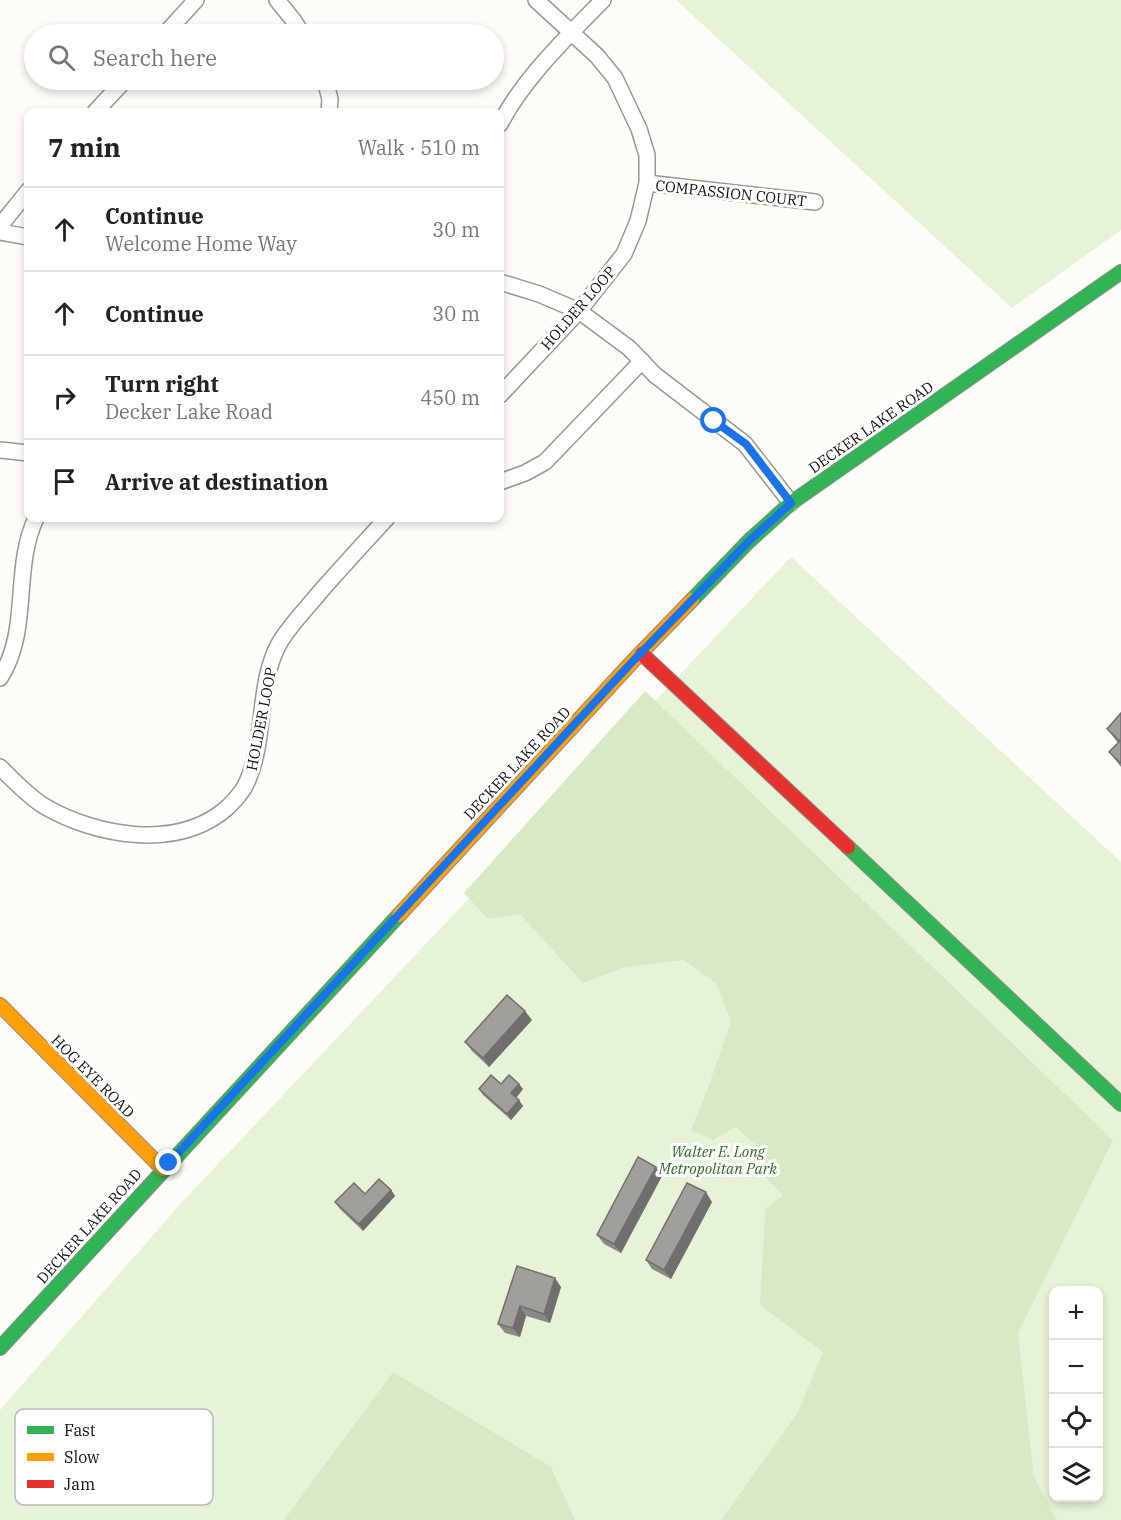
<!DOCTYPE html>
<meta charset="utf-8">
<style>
:root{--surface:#fff;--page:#f6f6f6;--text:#222;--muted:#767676;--line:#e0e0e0}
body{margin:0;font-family:"IBM Plex Serif",serif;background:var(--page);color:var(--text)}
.controls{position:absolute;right:18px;bottom:18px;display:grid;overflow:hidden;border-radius:12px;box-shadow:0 3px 9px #0003}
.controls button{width:54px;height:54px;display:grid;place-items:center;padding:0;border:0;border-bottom:2px solid var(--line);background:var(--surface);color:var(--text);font:30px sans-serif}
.stop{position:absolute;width:18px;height:18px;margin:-14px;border:4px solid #1a73e8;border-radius:50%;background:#fff}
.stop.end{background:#1a73e8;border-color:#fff;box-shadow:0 2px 6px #0008}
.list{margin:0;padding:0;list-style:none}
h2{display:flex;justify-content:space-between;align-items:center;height:78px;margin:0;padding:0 24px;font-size:26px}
h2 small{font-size:20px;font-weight:400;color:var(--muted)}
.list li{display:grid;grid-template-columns:39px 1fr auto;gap:18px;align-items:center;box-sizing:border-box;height:84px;padding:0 24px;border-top:2px solid var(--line)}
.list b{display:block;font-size:22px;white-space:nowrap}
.list p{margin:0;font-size:20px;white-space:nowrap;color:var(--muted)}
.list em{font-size:20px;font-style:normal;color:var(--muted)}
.icon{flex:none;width:33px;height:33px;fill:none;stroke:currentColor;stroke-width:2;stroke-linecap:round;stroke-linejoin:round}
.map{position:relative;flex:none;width:1121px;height:1520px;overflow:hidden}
.search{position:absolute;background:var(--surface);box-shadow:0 3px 9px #0003;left:24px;top:24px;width:480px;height:66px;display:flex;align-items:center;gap:15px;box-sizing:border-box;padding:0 21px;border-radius:33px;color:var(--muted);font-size:22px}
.panel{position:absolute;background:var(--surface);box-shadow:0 3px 9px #0003;left:24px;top:108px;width:480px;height:414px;border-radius:12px}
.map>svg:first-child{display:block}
.green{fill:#e7f3d7;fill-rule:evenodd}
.forest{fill:#d8eac5}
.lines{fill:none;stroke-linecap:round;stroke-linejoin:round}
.street-casing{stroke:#979795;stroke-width:18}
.fast-casing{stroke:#8e8d8b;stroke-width:16}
.slow-casing{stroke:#8e8d8b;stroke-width:16}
.jam-casing{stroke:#8e8d8b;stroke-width:16}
.street{stroke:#fffffe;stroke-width:15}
.fast{stroke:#30b455;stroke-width:14}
.slow{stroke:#ff9f0a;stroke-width:14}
.jam{stroke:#e5322d;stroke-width:14}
.wall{fill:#8a8986}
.shaded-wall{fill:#716f6d}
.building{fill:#a19f9c;stroke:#716f6d;stroke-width:1.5}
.route{stroke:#1a73e8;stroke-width:8}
.labels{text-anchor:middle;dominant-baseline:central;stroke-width:6;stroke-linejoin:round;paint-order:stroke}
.street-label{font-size:15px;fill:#111;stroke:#fff}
.park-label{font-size:15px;font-style:italic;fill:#2f6b1f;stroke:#fff}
.key{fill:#fff;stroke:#b8b8b8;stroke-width:1.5}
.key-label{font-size:16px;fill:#111}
</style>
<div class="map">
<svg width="1121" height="1520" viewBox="0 0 1121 1520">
<rect width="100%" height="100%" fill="#fdfcf7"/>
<g class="green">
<polygon points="676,0 1121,0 1121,230 1012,308"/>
<path d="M 791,557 L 1121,862 L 1121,1520 L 0,1520 L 0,1410 L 183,1201 ZM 1054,1290 L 1098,1290 L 1098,1498 L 1054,1498 Z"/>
</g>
<g class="forest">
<polygon points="645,691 1113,1140 1018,1333 1034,1477 1057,1520 721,1520 798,1412 823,1352 760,1305 765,1209 783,1195 760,1172 760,1149 736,1127 713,1140 691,1130 709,1085 731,1021 716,983 684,960 625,967 583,983 520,914 488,919 464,893"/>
<polygon points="393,1372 551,1467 575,1520 284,1520"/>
</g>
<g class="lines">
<g class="street-casing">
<g id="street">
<polyline points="277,0 294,21 302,34"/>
<polyline points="165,34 196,0"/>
<polyline points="325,80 330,99 329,112"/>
<polyline points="95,112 125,80"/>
<path d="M 500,124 C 524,78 567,37 603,0"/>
<polyline points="647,183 815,202"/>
<polyline points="0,226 28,191"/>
<polyline points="0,232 28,237"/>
<polyline points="500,282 539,294 579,311 629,348 655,375 745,444 791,503"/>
<polyline points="500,395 579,311 624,254 638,221 647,183 647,155 639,129 615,78 597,56 536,0"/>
<polyline points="0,450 28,453"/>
<polyline points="500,482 525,473 545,462 642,361"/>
<path d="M 0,678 C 31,630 12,569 36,518"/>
<path d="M 0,767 C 14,781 28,796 44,806 C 97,837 179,851 228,807 C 235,800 243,792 247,782 C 267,738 256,684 280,642 C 291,624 307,608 320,592 C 342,567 365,542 387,518"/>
</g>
</g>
<g class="fast-casing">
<g id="fast">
<polyline points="692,600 749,541 791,503 1121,272"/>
<polyline points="848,847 1121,1104"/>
<polyline points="0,1348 399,915"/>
</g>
</g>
<g class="slow-casing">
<g id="slow">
<polyline points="399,915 633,661 692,600"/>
<polyline points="0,1005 163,1169"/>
</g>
</g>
<g class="jam-casing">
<polyline id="jam" points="642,654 848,847"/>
</g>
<use href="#street" class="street"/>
<use href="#fast" class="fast"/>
<use href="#slow" class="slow"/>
<use href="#jam" class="jam"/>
</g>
<g class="wall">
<polygon points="1121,713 1121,767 1109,752 1118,743 1107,729"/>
<polygon points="532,1020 489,1067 472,1051 465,1042"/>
<polygon points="501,1084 523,1089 516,1098 523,1106 511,1120 483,1095 479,1089"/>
<polygon points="656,1167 662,1176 621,1253 604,1244 597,1235"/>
<polygon points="391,1190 395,1196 363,1231 340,1209 335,1202 365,1194"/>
<polygon points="712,1202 671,1279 652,1269 646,1260"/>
<polygon points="517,1266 561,1287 550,1323 526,1316 520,1337 505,1333 498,1324"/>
</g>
<g class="shaded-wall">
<polygon points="525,1011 532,1020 489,1067 483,1058"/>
<polygon points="519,1084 523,1089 515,1099 511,1093"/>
<polygon points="519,1100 523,1106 511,1120 507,1114"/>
<polygon points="656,1167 662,1176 621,1253 614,1244"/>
<polygon points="391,1190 395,1196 363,1231 359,1224"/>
<polygon points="706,1192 712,1202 671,1279 664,1270"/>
<polygon points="555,1278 561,1287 550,1323 544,1314"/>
<polygon points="520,1306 526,1316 520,1337 513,1328"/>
</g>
<g class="building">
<polygon points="1121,713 1121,763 1109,752 1120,741 1107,729"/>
<polygon points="507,995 525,1011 483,1058 465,1042"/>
<polygon points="491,1075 501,1084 509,1075 519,1084 511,1093 519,1100 507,1114 479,1089"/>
<polygon points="638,1157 656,1167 614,1244 597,1235"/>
<polygon points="379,1179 391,1190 359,1224 335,1202 354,1183 365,1194"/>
<polygon points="687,1183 706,1192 664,1270 646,1260"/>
<polygon points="517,1266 555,1278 544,1314 520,1306 513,1328 498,1324"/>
</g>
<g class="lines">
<polyline class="route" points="169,1163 633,661 749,541 791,503 746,444 714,421"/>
</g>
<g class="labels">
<g class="street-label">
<text transform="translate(731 193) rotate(6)">COMPASSION COURT</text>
<text transform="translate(578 308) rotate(-49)">HOLDER LOOP</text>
<text transform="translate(871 427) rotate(-35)">DECKER LAKE ROAD</text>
<text transform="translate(261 719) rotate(-79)">HOLDER LOOP</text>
<text transform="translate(517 763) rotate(-47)">DECKER LAKE ROAD</text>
<text transform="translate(93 1076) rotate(45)">HOG EYE ROAD</text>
<text transform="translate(89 1226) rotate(-48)">DECKER LAKE ROAD</text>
</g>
<g class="park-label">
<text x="718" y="1151">Walter E. Long<tspan x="718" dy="17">Metropolitan Park</tspan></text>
</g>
</g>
<rect x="15" y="1409" width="198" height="96" rx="9" class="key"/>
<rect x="27" y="1426" width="27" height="8" fill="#30b455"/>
<rect x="27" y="1453" width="27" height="8" fill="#ff9f0a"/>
<rect x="27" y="1480" width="27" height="8" fill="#e5322d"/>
<g class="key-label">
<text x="64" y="1436">Fast</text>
<text x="64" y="1463">Slow</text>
<text x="64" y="1490">Jam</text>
</g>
</svg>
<div class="controls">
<button>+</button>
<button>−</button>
<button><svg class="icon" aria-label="locate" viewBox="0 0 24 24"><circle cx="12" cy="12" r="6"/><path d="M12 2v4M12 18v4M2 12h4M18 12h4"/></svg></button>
<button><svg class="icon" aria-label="layers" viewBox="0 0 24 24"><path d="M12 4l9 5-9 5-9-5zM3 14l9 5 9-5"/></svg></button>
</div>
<div class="stop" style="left:714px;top:421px"></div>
<div class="stop end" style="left:169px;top:1163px"></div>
<div class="search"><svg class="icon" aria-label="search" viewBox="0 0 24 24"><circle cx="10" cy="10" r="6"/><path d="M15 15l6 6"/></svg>Search here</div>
<section class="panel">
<h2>7 min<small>Walk · 510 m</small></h2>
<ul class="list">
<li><svg class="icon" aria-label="ahead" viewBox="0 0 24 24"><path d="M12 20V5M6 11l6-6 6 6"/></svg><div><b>Continue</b><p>Welcome Home Way</p></div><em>30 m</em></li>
<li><svg class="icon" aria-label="ahead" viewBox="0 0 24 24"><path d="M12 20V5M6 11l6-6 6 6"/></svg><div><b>Continue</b></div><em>30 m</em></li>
<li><svg class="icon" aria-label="right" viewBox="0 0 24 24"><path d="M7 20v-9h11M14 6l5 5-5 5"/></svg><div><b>Turn right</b><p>Decker Lake Road</p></div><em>450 m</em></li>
<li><svg class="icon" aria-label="arrive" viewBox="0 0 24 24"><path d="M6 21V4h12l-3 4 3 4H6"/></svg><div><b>Arrive at destination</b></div></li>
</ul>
</section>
</div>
